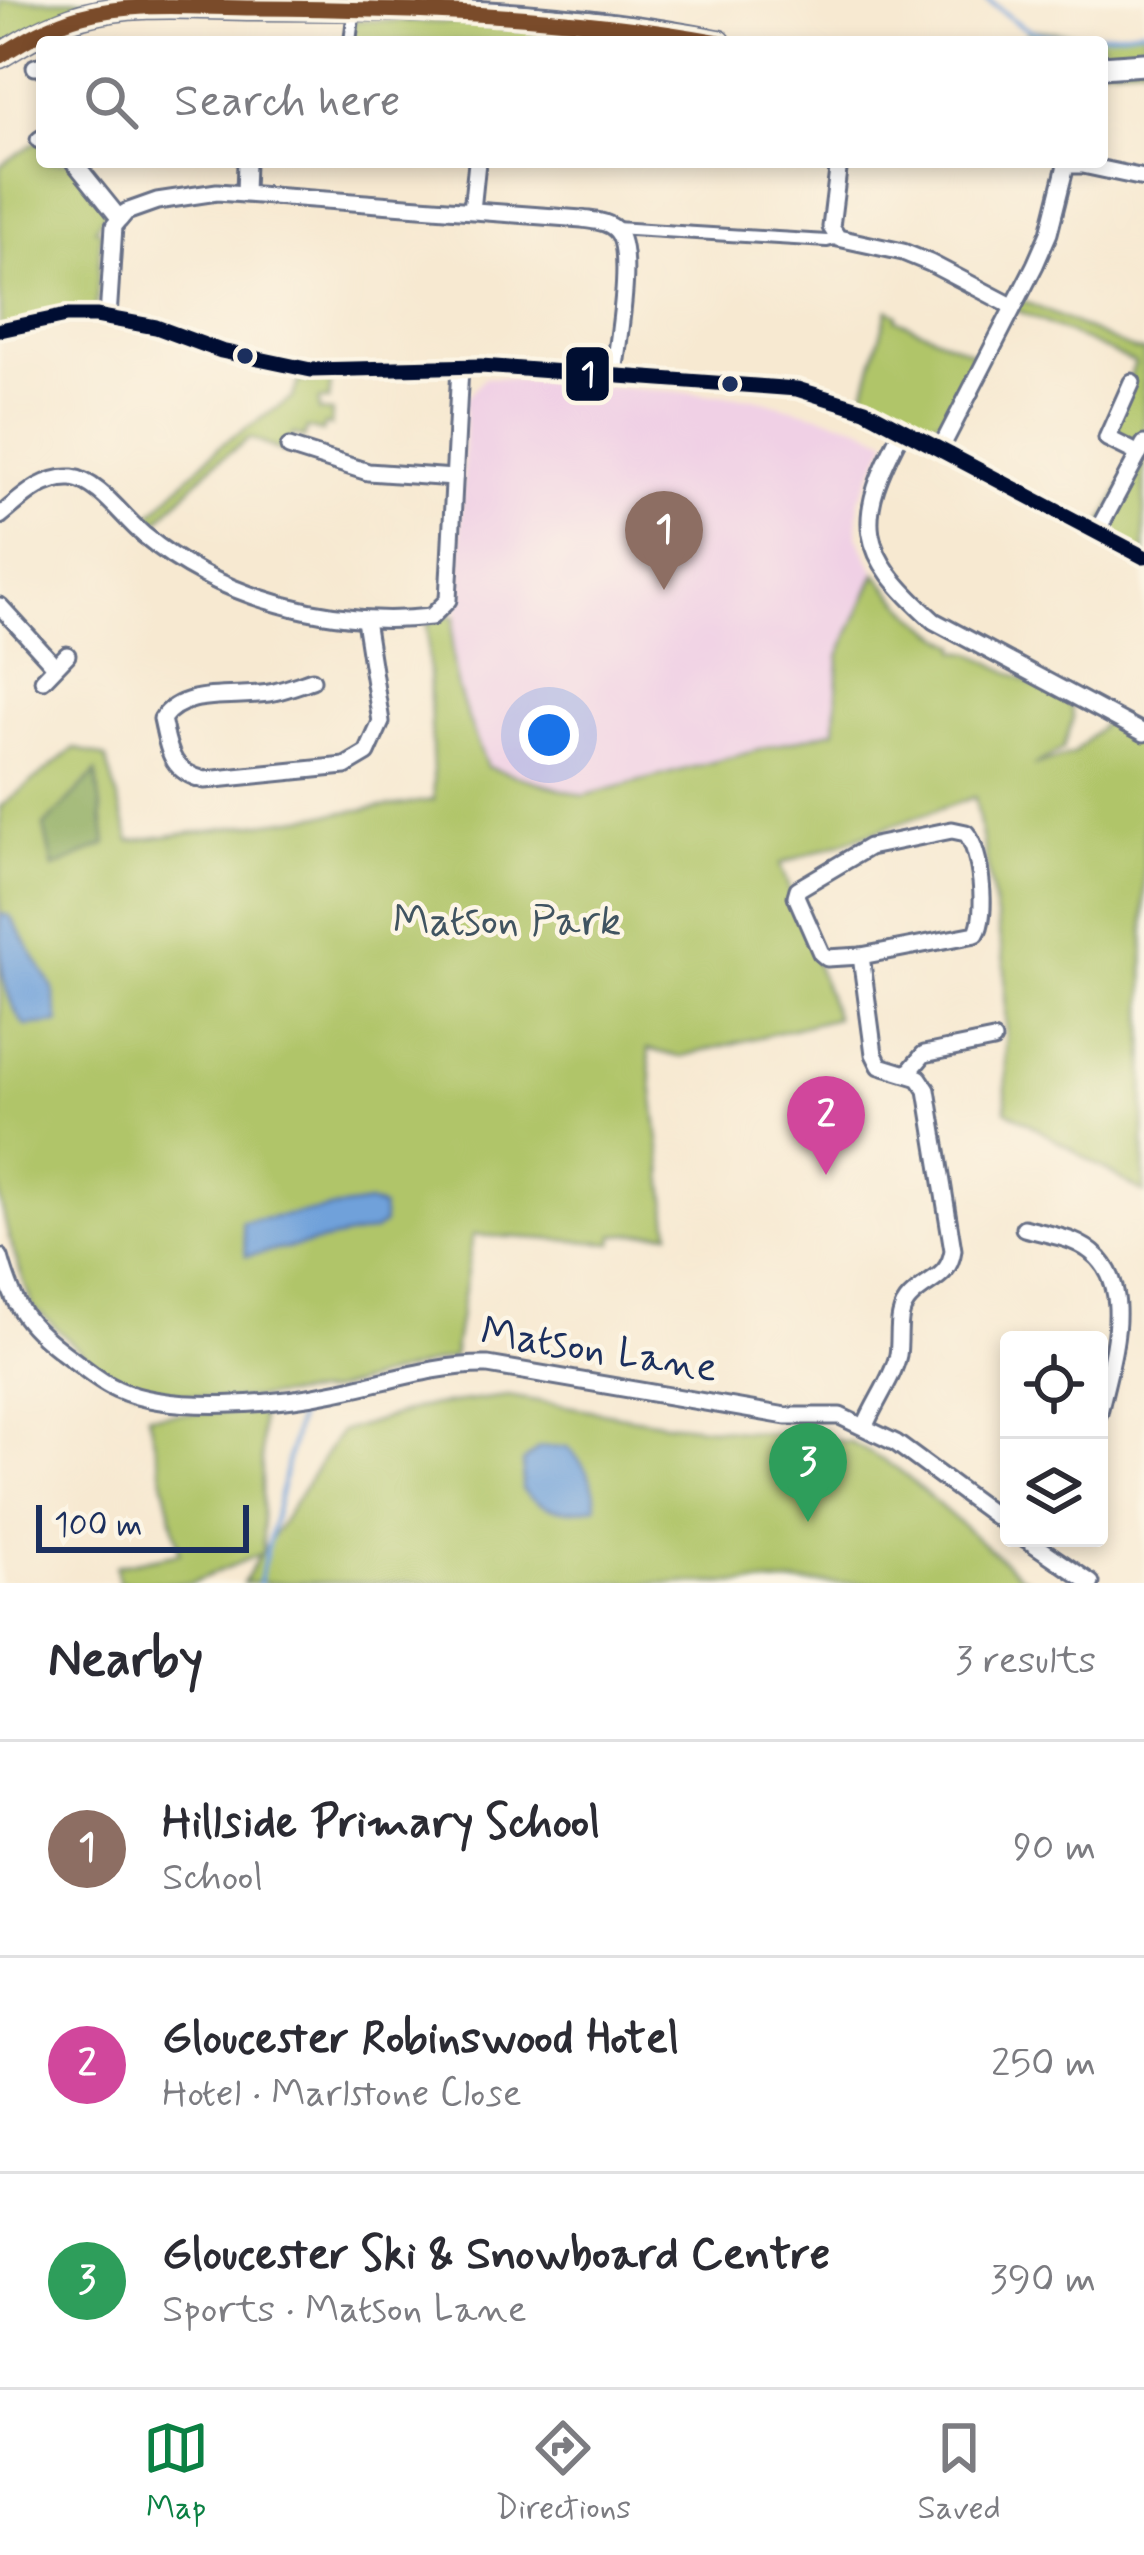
<!DOCTYPE html>
<meta charset="utf-8">
<style>
:root{--surface:#fff;--page:#f2f2f3;--text:#2b2b33;--muted:#7c7c81;--line:#e1e1e2;--accent:#0b8043}
body{margin:0;font-family:Mynerve,sans-serif;background:var(--page);color:var(--text)}
.controls{position:absolute;right:36px;bottom:36px;display:grid;overflow:hidden;border-radius:12px;box-shadow:0 6px 18px #0003}
.controls button{width:108px;height:108px;display:grid;place-items:center;padding:0;border:0;border-bottom:3px solid var(--line);background:var(--surface);color:var(--text);font:60px sans-serif}
.scale{position:absolute;left:36px;bottom:30px;width:213px;box-sizing:border-box;padding-left:12px;border:6px solid #1b2f5e;border-top:0;font-size:33px;line-height:42px;white-space:nowrap;color:#1b2f5e;-webkit-text-stroke:9px #fcf5e5;paint-order:stroke}
.you{position:absolute;left:549px;top:735px;width:42px;height:42px;margin:-30px;border:9px solid #fff;border-radius:50%;background:#1a73e8;box-shadow:0 0 0 18px #1a73e833}
.badge{display:grid;place-items:center;width:78px;height:78px;border-radius:50%;background:var(--accent);color:#fff;font-size:39px;font-weight:700}
.pin{position:absolute;translate:-50% -99px;filter:drop-shadow(0 3px 6px #0008)}
.pin::after{content:'';position:absolute;top:63px;width:42px;height:36px;background:inherit;clip-path:polygon(0 0,100% 0,50% 100%)}
.list{margin:0;padding:0;list-style:none}
h2{display:flex;justify-content:space-between;align-items:center;height:156px;margin:0;padding:0 48px;font-size:51px}
h2 small{font-size:39px;font-weight:400;color:var(--muted)}
.list li{display:grid;grid-template-columns:78px 1fr auto;gap:36px;align-items:center;box-sizing:border-box;height:216px;padding:0 48px;border-top:3px solid var(--line)}
.list b{display:block;font-size:45px;white-space:nowrap}
.list p{margin:0;font-size:39px;white-space:nowrap;color:var(--muted)}
.list em{font-size:39px;font-style:normal;color:var(--muted)}
.icon{flex:none;width:66px;height:66px;fill:none;stroke:currentColor;stroke-width:2;stroke-linecap:round;stroke-linejoin:round}
.map{position:relative;flex:none;width:1144px;height:1583px;overflow:hidden}
.search{position:absolute;background:var(--surface);box-shadow:0 6px 18px #0003;left:36px;right:36px;top:36px;height:132px;display:flex;align-items:center;gap:30px;box-sizing:border-box;padding:0 42px;border-radius:12px;color:var(--muted);font-size:45px}
.sheet{height:804px;background:var(--surface)}
nav{display:flex;justify-content:space-around;align-items:center;box-sizing:border-box;height:168px;border-top:3px solid var(--line);background:var(--surface);font-size:33px;color:var(--muted)}
nav a{display:grid;justify-items:center;gap:6px}
nav .on{color:var(--accent)}
.map>svg:first-child{display:block}
.built{fill:#f0d0e5}
.green{fill:#b0c569;stroke:#667a64;stroke-width:3}
.forest{fill:#8caa5d;stroke:#546c5e;stroke-width:3}
.water{fill:#70a1da;stroke:#46689c;stroke-width:3}
.lines{fill:none;stroke-linecap:round;stroke-linejoin:round}
.stream{stroke:#70a1da;stroke-width:4.5}
.pedestrian-casing{stroke:#687086;stroke-width:16}
.minor-casing{stroke:#687086;stroke-width:21}
.secondary-casing{stroke:#687086;stroke-width:27}
.pedestrian{stroke:#fff;stroke-width:10}
.minor{stroke:#fff;stroke-width:15}
.secondary{stroke:#fff;stroke-width:21}
.bus-1-casing{stroke:#fcf5e5;stroke-width:24}
.bus-2-casing{stroke:#fcf5e5;stroke-width:24}
.bus-1{stroke:#000e31;stroke-width:15}
.bus-2{stroke:#7a4b2a;stroke-width:15}
.bus-dot{fill:#1b2f5e;stroke:#fcf5e5;stroke-width:4.5}
.labels{text-anchor:middle;dominant-baseline:central;stroke-width:9;stroke-linejoin:round;paint-order:stroke}
.park-label{font-size:42px;fill:#405461;stroke:#fcf5e5}
.street-label{font-size:42px;fill:#1b2f5e;stroke:#fcf5e5}
.line-badge{stroke:#fcf5e5;stroke-width:4.5}
.badge-label{font-size:33px;text-anchor:middle;font-weight:bold;fill:#fff}
</style>
<div class="map">
<svg width="1144" height="1583" viewBox="0 0 1144 1583">
<rect width="100%" height="100%" fill="#fcf5e5"/>
<filter id="ink" filterUnits="userSpaceOnUse"><feTurbulence type="fractalNoise" baseFrequency=".00833" numOctaves="2"/><feDisplacementMap in="SourceGraphic" scale="24" xChannelSelector="R" yChannelSelector="G"/><feConvolveMatrix kernelMatrix="1 2 1 2 8 2 1 2 1" color-interpolation-filters="sRGB"/></filter>
<filter id="wash" filterUnits="userSpaceOnUse"><feTurbulence type="fractalNoise" baseFrequency=".004" numOctaves="4" result="noise"/><feDisplacementMap in="SourceGraphic" scale="48" xChannelSelector="R" yChannelSelector="G"/><feGaussianBlur stdDeviation="2.7" result="paint"/><feColorMatrix in="noise" values="0 0 0 0 0 0 0 0 0 0 0 0 0 0 0 0 0 1.4 0 .05"/><feComposite in="paint" operator="in"/></filter>
<g filter="url(#wash)">
<rect width="100%" height="100%" fill="#f7e9d1"/>
<polygon class="built" points="485,377 754,398 860,426 888,440 859,499 857,535 876,574 839,656 835,730 583,796 486,767 455,682 451,636 458,606 466,399"/>
<g class="green">
<polygon points="0,0 87,0 88,6 0,63"/>
<polygon points="354,20 537,25 639,42 350,42"/>
<polygon points="1027,29 1094,36 1144,29 1144,64 1102,67 1102,42 1027,42"/>
<polygon points="42,138 42,162 74,162 108,208 95,229 101,231 96,316 0,330 0,166"/>
<polygon points="1017,298 1134,350 1144,351 1144,557 1097,532 1138,455 1107,438 1135,363 1012,308"/>
<polygon points="888,309 897,314 896,319 977,355 944,415 946,417 920,426 862,399"/>
<polygon points="299,381 331,381 329,400 319,400 319,411 332,412 331,426 324,425 322,432 307,428 304,438 293,434 286,453 250,438 214,464 152,527 144,521 221,445 292,398"/>
<path d="M 876,574 C 901,604 922,626 957,645 L 957,651 L 972,653 L 1070,704 L 1073,718 L 1063,749 L 1033,766 L 1073,754 L 1105,722 L 1144,743 L 1144,1193 L 1006,1110 L 1005,968 L 975,797 L 780,864 L 836,1018 L 679,1057 L 648,1049 L 670,1232 L 614,1235 L 613,1243 L 473,1235 L 453,1357 L 328,1392 L 222,1400 L 134,1388 L 103,1373 L 32,1305 L 9,1239 L 0,1199 L 0,807 L 75,748 L 106,758 L 130,841 L 434,800 L 427,623 L 446,616 L 455,617 C 443,670 469,719 487,767 L 583,796 L 835,730 L 839,656 Z"/>
<polygon points="508,1396 665,1423 850,1442 898,1469 1019,1575 1035,1583 243,1583 260,1554 191,1583 119,1583 116,1566 180,1553 148,1415 261,1411 263,1551 340,1432 421,1407"/>
</g>
<polygon class="forest" points="96,772 106,844 53,868 44,826"/>
<g class="water">
<path d="M 0,914 L 10,916 L 53,988 L 59,1023 L 25,1026 C 0,993 0,960 0,914 Z"/>
<polygon points="369,1203 382,1207 384,1223 374,1231 246,1256 242,1222"/>
<path d="M 567,1447 C 584,1463 596,1483 596,1506 C 568,1514 542,1512 522,1489 L 523,1462 L 539,1448 Z"/>
</g>
<g class="lines">
<g class="stream">
<path d="M 987,0 C 1000,8 1013,22 1027,29 C 1057,43 1112,33 1144,29"/>
<polyline points="259,1583 299,1413"/>
</g>
</g>
</g>
<g filter="url(#ink)">
<g class="lines">
<g class="pedestrian-casing">
<g id="pedestrian">
<polyline points="350,42 354,9"/>
<polyline points="615,228 827,241 838,238"/>
</g>
</g>
<g class="minor-casing">
<g id="minor">
<polyline points="35,67 42,65"/>
<polyline points="39,140 42,138"/>
<polyline points="74,162 120,219"/>
<polyline points="839,162 831,227 838,238 903,252 930,263 1012,306"/>
<polyline points="245,193 246,162"/>
<polyline points="472,210 477,162"/>
<path d="M 108,318 L 114,226 L 126,212 L 157,201 L 217,192 L 582,219 C 594,221 609,221 617,231 C 635,252 617,345 614,375"/>
<polyline points="0,330 66,316 96,316 156,327 221,351 311,370 481,366 797,389 865,410 1144,557"/>
<polyline points="1132,382 1107,438 1139,454"/>
<path d="M 902,430 C 854,521 856,551 934,621 L 1144,733"/>
<polyline points="289,447 368,472 454,478"/>
<polyline points="940,450 1035,265 1049,233 1066,165 1083,165 1144,178"/>
<path d="M 0,516 C 21,499 42,476 72,478 C 99,481 124,519 144,535 C 221,599 333,628 431,617 L 448,600 L 460,367"/>
<polyline points="1097,532 1144,444"/>
<polyline points="0,606 55,666"/>
<polyline points="43,680 67,655"/>
<path d="M 312,680 C 300,684 287,689 274,692 C 240,700 184,686 162,719 C 169,750 170,772 205,780 L 345,766 L 367,753 L 381,722 L 365,620"/>
<path d="M 952,830 L 966,833 C 981,850 988,915 976,934 L 861,956 L 827,958 L 821,953 L 796,896 L 798,889 L 869,847 Z"/>
<path d="M 861,956 L 874,1054 L 880,1066 L 919,1078 L 927,1090 L 953,1250 C 949,1279 928,1279 910,1298 C 895,1313 901,1336 898,1355 C 893,1378 874,1403 865,1426"/>
<polyline points="908,1073 924,1054 993,1040"/>
<path d="M 1024,1228 C 1039,1232 1055,1235 1070,1240 C 1144,1268 1112,1355 1099,1413"/>
<path d="M 0,1257 C 15,1311 26,1325 72,1359 C 86,1369 100,1382 117,1389 C 171,1414 278,1404 335,1392 C 386,1382 436,1364 488,1365 L 786,1416 L 840,1416 L 896,1443 L 1009,1526"/>
<polyline points="1025,1538 1091,1583"/>
</g>
</g>
<g class="secondary-casing">
<g id="secondary">
<path d="M 0,56 C 26,39 52,25 82,16 C 138,1 198,8 255,8 C 417,8 559,10 719,42"/>
<polyline points="1102,67 1144,64"/>
</g>
</g>
<use href="#pedestrian" class="pedestrian"/>
<use href="#minor" class="minor"/>
<use href="#secondary" class="secondary"/>
<g class="bus-1-casing">
<polyline id="bus-1" points="0,330 66,316 96,316 156,327 221,351 311,370 481,366 797,389 865,410 1144,557"/>
</g>
<g class="bus-2-casing">
<path id="bus-2" d="M 0,56 C 25,40 52,24 82,16 C 138,1 198,8 255,8 C 411,9 565,14 719,42"/>
</g>
<use href="#bus-1" class="bus-1"/>
<use href="#bus-2" class="bus-2"/>
</g>
</g>
<g class="bus-dot">
<circle cx="245" cy="356" r="10"/>
<circle cx="730" cy="384" r="10"/>
</g>
<g class="labels">
<g class="park-label">
<text x="507" y="922">Matson Park</text>
</g>
<g class="street-label">
<text transform="translate(599 1351) rotate(9)">Matson Lane</text>
</g>
</g>
<rect class="line-badge" x="564" y="345" width="47" height="58" rx="12" fill="#000e31"/>
<g class="badge-label">
<text x="588" y="385">1</text>
</g>
</svg>
<div class="controls">
<button><svg class="icon" aria-label="locate" viewBox="0 0 24 24"><circle cx="12" cy="12" r="6"/><path d="M12 2v4M12 18v4M2 12h4M18 12h4"/></svg></button>
<button><svg class="icon" aria-label="layers" viewBox="0 0 24 24"><path d="M12 4l9 5-9 5-9-5zM3 14l9 5 9-5"/></svg></button>
</div>
<div class="scale">100 m</div>
<div class="you"></div>
<div class="pin badge" style="left:664px;top:590px;background:#8d6e63">1</div>
<div class="pin badge" style="left:826px;top:1175px;background:#d1479c">2</div>
<div class="pin badge" style="left:808px;top:1522px;background:#2e9e5b">3</div>
<div class="search"><svg class="icon" aria-label="search" viewBox="0 0 24 24"><circle cx="10" cy="10" r="6"/><path d="M15 15l6 6"/></svg>Search here</div>
</div>
<section class="sheet">
<h2>Nearby<small>3 results</small></h2>
<ul class="list">
<li><span class="badge" style="background:#8d6e63">1</span><div><b>Hillside Primary School</b><p>School</p></div><em>90 m</em></li>
<li><span class="badge" style="background:#d1479c">2</span><div><b>Gloucester Robinswood Hotel</b><p>Hotel · Marlstone Close</p></div><em>250 m</em></li>
<li><span class="badge" style="background:#2e9e5b">3</span><div><b>Gloucester Ski &amp; Snowboard Centre</b><p>Sports · Matson Lane</p></div><em>390 m</em></li>
</ul>
</section>
<nav>
<a class="on"><svg class="icon" aria-label="map" viewBox="0 0 24 24"><path d="M3 6l6-2 6 2 6-2v14l-6 2-6-2-6 2zM9 4v14M15 6v14"/></svg>Map</a>
<a><svg class="icon" aria-label="directions" viewBox="0 0 24 24"><path d="M12 3l9 9-9 9-9-9zM9 14v-3h6M13 9l2 2-2 2"/></svg>Directions</a>
<a><svg class="icon" aria-label="saved" viewBox="0 0 24 24"><path d="M7 4h10v16l-5-4-5 4z"/></svg>Saved</a>
</nav>
